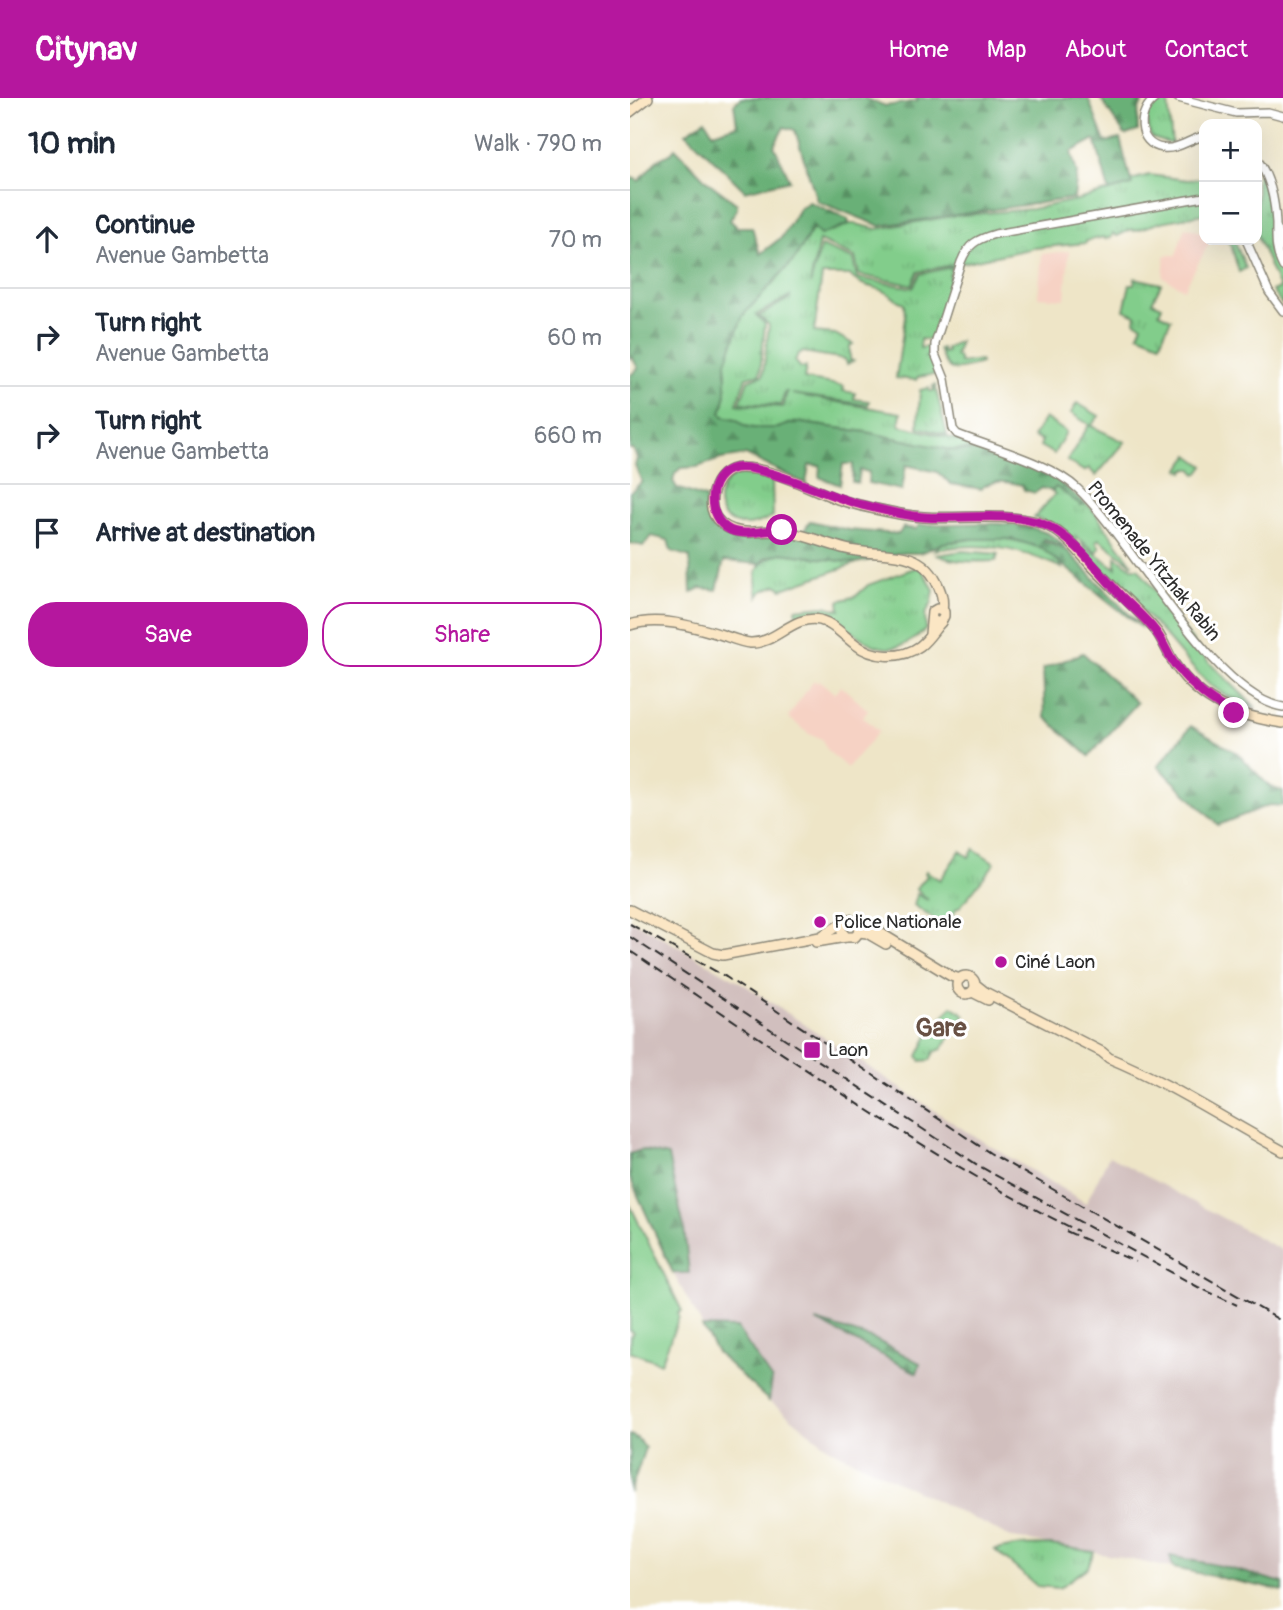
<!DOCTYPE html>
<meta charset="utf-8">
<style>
:root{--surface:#fff;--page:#f6f6f7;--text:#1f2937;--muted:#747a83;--line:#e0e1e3;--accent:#b5179e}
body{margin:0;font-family:Pangolin,sans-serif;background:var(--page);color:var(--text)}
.controls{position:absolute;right:21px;top:21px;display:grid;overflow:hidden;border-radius:14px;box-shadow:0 7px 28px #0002}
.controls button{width:63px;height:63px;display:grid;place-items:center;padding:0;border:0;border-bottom:2px solid var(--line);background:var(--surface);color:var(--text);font:35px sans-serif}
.stop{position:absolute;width:21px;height:21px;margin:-16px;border:5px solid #b5179e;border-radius:50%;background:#fff}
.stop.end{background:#b5179e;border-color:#fff;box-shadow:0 2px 7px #0008}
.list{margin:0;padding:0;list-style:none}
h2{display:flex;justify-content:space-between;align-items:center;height:91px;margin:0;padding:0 28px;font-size:30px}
h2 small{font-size:23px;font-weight:400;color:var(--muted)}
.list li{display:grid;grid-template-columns:46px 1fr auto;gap:21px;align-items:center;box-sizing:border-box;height:98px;padding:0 28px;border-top:2px solid var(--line)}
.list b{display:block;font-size:26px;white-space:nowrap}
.list p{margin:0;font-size:23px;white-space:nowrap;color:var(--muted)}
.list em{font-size:23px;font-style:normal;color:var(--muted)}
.actions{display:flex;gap:14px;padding:21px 28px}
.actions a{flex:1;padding:16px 0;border:2px solid var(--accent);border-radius:28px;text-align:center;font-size:24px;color:var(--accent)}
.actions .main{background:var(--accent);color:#fff}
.icon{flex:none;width:38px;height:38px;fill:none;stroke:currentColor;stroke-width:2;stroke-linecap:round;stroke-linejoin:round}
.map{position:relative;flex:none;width:653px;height:1512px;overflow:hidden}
header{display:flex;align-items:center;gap:42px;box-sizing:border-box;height:98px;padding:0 35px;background:var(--accent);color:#fff}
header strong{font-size:33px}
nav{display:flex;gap:38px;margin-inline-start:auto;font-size:24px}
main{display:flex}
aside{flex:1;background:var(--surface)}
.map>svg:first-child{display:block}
.built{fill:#f6d2c4}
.industrial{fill:#d1bfbe}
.grass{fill:url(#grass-tufts);stroke:#567c5b;stroke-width:2;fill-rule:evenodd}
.forest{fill:url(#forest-firs);stroke:#4a6e51;stroke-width:2}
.garden{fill:#82cd8b;stroke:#567c5b;stroke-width:2}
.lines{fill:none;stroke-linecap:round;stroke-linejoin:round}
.tertiary-casing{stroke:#8c8879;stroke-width:10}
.secondary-casing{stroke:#8c8879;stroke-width:12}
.tertiary{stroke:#fff;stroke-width:7}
.secondary{stroke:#fbe6c4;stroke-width:9}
.rail{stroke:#2b2b2b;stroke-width:2;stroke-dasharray:10 5;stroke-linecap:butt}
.route{stroke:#b5179e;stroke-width:9}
.poi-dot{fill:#b5179e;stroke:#fff;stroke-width:2.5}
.labels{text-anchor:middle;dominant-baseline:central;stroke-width:6;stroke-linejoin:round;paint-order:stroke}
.street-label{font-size:19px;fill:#2b2b2b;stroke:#fff}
.poi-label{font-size:19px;fill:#2b2b2b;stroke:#fff;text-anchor:start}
.district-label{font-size:26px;font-weight:bold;fill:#685044;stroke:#fff}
</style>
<header>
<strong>Citynav</strong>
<nav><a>Home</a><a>Map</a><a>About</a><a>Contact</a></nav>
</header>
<main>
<aside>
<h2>10 min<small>Walk · 790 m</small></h2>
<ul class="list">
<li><svg class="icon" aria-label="ahead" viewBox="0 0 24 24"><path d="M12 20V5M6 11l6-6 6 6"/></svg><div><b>Continue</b><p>Avenue Gambetta</p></div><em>70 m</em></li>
<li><svg class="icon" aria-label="right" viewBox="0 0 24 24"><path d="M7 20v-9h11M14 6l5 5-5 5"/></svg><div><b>Turn right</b><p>Avenue Gambetta</p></div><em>60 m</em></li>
<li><svg class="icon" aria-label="right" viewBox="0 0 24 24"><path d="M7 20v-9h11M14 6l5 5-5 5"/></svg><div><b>Turn right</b><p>Avenue Gambetta</p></div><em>660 m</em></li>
<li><svg class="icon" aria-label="arrive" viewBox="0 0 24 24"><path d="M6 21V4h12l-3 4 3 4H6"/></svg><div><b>Arrive at destination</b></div></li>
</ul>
<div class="actions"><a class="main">Save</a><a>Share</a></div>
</aside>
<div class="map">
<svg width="653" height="1512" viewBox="0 0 653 1512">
<defs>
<pattern id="grass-tufts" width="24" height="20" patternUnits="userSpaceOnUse" patternTransform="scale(1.75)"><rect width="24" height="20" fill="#82cd8b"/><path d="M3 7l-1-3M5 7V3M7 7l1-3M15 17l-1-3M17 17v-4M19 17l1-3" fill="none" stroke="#70b078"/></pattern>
<pattern id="forest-firs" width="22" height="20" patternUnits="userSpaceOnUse" patternTransform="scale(1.75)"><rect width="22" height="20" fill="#69b077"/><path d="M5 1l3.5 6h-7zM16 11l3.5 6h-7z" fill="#578f62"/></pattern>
</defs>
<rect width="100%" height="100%" fill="#fff"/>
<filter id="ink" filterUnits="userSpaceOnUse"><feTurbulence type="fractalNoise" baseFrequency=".0143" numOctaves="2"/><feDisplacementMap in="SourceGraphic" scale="14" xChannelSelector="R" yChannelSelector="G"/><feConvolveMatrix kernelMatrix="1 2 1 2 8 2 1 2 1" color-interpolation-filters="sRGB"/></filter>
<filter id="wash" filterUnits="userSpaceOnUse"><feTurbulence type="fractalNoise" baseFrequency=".00686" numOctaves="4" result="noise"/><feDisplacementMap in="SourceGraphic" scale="28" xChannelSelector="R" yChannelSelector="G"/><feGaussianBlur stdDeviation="1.57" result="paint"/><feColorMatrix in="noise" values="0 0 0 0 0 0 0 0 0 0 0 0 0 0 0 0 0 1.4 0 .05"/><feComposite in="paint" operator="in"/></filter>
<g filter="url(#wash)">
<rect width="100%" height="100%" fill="#eee5c7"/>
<g class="built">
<polygon points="555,129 574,135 574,142 581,142 554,191 533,179 535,157 546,157"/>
<polygon points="439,153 435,201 408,199 412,156"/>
<polygon points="184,582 187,585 189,582 205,596 211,588 238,612 233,619 249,633 217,670 197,652 192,641 179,636 158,619"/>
</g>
<polygon class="industrial" points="0,821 112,885 334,1032 456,1105 479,1058 653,1153 653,1493 483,1458 383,1440 201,1351 139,1303 88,1256 43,1175 0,1080"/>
<g class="grass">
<path d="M 533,2 L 538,4 L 542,46 L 522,40 C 517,29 515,21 519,10 Z"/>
<polygon points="627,76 631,76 639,98 645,163 653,177 653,208 642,193 649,190 627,138"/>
<path d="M 519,77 L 557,82 L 574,80 L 574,116 L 531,124 L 504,133 L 502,131 L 487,138 L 483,135 L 482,139 L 475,141 L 474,139 L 456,143 L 456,145 L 404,150 L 288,174 L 282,187 L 229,177 L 225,159 L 189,143 L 180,186 L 191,148 L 223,161 L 227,180 L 283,190 L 290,176 L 322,169 L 319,179 L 321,180 L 302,242 L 290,241 L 290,250 L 300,248 L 300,253 L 296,259 L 301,257 L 308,276 L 288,279 L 286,282 L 266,280 L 275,219 L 274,205 C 265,203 264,198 255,194 C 244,188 228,188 220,177 L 192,177 L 184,234 L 205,236 L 223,246 L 220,248 L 220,262 L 223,263 L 217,266 L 215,261 L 173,254 L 168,256 L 165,263 L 171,270 L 176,269 L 174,281 L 214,288 L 213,293 L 225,295 L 224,301 L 239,303 L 238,307 L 162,296 L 271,315 L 269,327 L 344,346 L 342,351 L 321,352 L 236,334 L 165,324 L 148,330 L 123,330 L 115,328 L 106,321 L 96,320 L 91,315 L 96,296 L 96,264 L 113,217 L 165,161 L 184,129 L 202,134 L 219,126 L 226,126 L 247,131 L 322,118 L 402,111 L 447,102 L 502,87 L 501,82 ZM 160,198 L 160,200 L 129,218 L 139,227 L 133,277 L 118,282 L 110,305 L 151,307 L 155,294 L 157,294 L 153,309 L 107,306 L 116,279 L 130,276 L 135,226 L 126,217 Z"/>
<polygon points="596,142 604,142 616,170 609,174 601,147"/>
<polygon points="505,180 531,186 522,204 532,208 529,215 541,221 530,245 508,236 512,227 505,223 506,217 494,212 500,186 504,186"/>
<path d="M 330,243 L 325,258 L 328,258 L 330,265 L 350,262 L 351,265 C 327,272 318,280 309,251 L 312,250 L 313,255 L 317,254 L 316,250 Z"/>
<polygon points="305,287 317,337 288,329 290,292 299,290 299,293 304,293 303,288"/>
<polygon points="415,320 436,334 424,356 410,348 412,343 403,339"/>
<polygon points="459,327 495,344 466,378 459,370 454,373 437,363"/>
<polygon points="559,357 574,368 569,375 566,376 563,371 555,371 554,374 550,371"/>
<path d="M 108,375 L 119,375 L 142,382 L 143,418 C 135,422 126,427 117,427 C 83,428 80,390 108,375 Z"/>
<path d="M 426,388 L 451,407 L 456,406 L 462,411 L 503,467 L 469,441 L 466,443 L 470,450 L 467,454 L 445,438 L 448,448 C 434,434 424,424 404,420 L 425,396 L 422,393 Z"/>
<path d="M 358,439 C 380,441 424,446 432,470 C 389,450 352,443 305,452 L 313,445 Z"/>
<path d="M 451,445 L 486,470 L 486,459 L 502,470 L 508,470 L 577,562 L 626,610 C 578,596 564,570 532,534 C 508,508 482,483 458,457 Z"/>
<path d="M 332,453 L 368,456 L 366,463 C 345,464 327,465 307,457 Z"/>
<path d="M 151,455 L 227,465 L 152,491 L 147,487 L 132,493 L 128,499 C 123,473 126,463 151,455 Z"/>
<path d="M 290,468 L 304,492 L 302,504 L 295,517 L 296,531 C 238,587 218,499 167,520 L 166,511 L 194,508 L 210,512 L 209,503 L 226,498 L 238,487 Z"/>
<polygon points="344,751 365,765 330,809 326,811 316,830 284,807 287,796 298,802 286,791 297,778 295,775 296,773 310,782 330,753 339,759"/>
<polygon points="322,908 335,917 312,951 304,954 300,962 291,963 288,958 300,934"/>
<polygon points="421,1447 464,1454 458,1469 429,1490 407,1488 365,1452 385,1448"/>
</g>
<g class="forest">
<polygon points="111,0 233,0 256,8 288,3 286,0 458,0 475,44 490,41 502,87 479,93 465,41 441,54 447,75 444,100 250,128 187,103 165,32 154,29 144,48 160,82 115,93 56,35 75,22 83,35 107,27 104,6"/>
<path d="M 470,0 L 516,0 C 507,9 507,21 508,33 L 495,37 Z"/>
<path d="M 45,50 L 78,84 L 107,106 L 107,111 L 100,122 L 107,129 L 122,129 L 130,156 L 152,139 L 169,111 L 179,104 L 218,121 L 219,126 L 190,137 L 183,129 L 165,161 L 113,217 L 96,264 L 96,296 L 91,315 L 93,318 L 106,321 L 115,328 L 123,330 L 148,330 L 165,324 L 236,334 L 321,352 L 348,353 L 421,377 L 456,406 L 451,407 L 426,389 L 422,393 L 412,390 L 405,395 L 394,392 L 392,387 C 379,384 361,380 351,391 L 321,386 L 307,374 L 276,367 L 272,392 L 238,385 L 239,374 L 230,372 L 228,385 L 222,384 L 223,366 L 213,366 L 210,387 L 189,379 L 190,368 L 179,367 L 176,386 L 116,357 L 91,361 L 67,369 L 51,370 L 45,375 L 43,383 L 47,390 L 75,400 L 79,414 L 95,438 L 171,438 L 180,423 L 219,432 L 269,436 L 273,429 L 286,431 L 290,427 C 326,427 413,416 434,449 L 415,441 L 413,443 L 438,453 L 512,530 L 411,450 L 382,441 L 341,441 L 313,445 L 290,455 L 272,455 L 227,465 L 151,455 L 135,460 L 130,466 L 94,463 L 87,492 L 71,490 L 61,495 L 60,459 L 41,453 L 38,442 L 22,438 L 13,448 L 0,445 L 0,394 L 12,384 L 5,368 L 7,360 L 3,351 L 0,351 L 0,278 L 8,270 L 2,259 L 0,260 L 0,78 L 9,83 L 27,62 L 40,56 Z"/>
<polygon points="453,555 507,605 459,658 415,619 413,571"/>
<polygon points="561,628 607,655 640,689 653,693 653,708 639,707 588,727 528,668"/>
<polygon points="11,1052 38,1058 54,1130 59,1175 43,1175 0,1080 0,1056"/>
<polygon points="186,1223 244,1241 290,1265 287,1275"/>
<polygon points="72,1229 107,1230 142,1282 139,1303 88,1256"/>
<polygon points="0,1337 7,1340 15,1350 0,1395"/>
<polygon points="540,1458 591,1468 653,1485 653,1493 543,1470"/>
</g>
<g class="garden">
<polygon points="447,305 469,318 461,328 441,315"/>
<polygon points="0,1107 52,1213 48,1215 49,1219 31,1265 0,1253 0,1239 3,1234 0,1232"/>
</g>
</g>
<g filter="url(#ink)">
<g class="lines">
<g class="tertiary-casing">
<g id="tertiary">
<path d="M 526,0 C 507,12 506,46 533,50 C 547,52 560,41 574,38"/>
<polyline points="548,0 606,15 638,14 653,18"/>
<path d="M 627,61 C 640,79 645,103 646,125 C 646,141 645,154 653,169"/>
<path d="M 574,99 L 365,136 C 347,141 338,146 331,164 L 305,246 L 305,256 L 315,281 L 323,331 L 327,336 C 362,350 421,365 448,391 C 502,442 584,598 653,609"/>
<polyline points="647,130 653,150"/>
<polyline points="616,142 639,194 653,213"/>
</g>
</g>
<g class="secondary-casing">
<g id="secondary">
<polyline points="0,14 18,0"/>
<path d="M 312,513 C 314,501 311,493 306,483 C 287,447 249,460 216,451 C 180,441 163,430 124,434 C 100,436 75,423 83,394 C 87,380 97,369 113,370 C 146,371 178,390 208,401 C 228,408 249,412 270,416 C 315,425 362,413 407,424 C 430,430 445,449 460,466 C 482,489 507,510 527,534 C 534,544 538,556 545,567 C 572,606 608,618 653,625"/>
<path d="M 0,527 C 29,518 61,528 89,536 C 99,539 110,544 120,545 C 146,546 163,516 190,522 C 204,526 214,538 225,546 C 243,560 271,562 290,548 C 298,542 304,532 311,524"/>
<polyline points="300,536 302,514 307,511 314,514 314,518 311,524 305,524 302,521"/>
<polyline points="0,812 83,855 93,857 190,839 219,821 227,825 229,834 225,839 216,839 212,834 211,828"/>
<polyline points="229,827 236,827 247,833 321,878 330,881"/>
<polyline points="229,834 237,835 256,846"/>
<polyline points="186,844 216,839"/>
<circle cx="336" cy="887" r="9"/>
<path d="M 345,886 L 355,894 L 472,954 L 479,960 C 540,985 595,1022 653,1053"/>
<polyline points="342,894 358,902"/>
</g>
</g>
<use href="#tertiary" class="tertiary"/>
<use href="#secondary" class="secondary"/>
<g class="rail">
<polyline points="0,826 96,879 360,1055 653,1224"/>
<polyline points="0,839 349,1068 568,1189 607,1207"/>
<path d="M 0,853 C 147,950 290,1056 448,1133"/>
<polyline points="436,1133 506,1164"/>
</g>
</g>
</g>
<g class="lines" filter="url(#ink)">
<path class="route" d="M 152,432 C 136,431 115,439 100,432 C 75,420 76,376 105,370 C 130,365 202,400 232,407 C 252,412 273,418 294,419 C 333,422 377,412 415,427 C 443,438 471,477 492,499 C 504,511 519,523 528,537 C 535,547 539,560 547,569 C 562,588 582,605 604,615"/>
</g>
<g class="poi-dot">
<circle cx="190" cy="824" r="7"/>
<circle cx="371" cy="864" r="7"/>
<rect x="173" y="943" width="18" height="18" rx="3.5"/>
</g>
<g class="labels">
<g class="street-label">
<text transform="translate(524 463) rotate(51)">Promenade Yitzhak Rabin</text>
</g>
<g class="poi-label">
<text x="204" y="824">Police Nationale</text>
<text x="385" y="864">Ciné Laon</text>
<text x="198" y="952">Laon</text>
</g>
<g class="district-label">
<text x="311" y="930">Gare</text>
</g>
</g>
</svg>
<div class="controls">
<button>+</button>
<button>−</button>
</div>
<div class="stop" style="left:152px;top:432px"></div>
<div class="stop end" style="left:604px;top:615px"></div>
</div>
</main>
